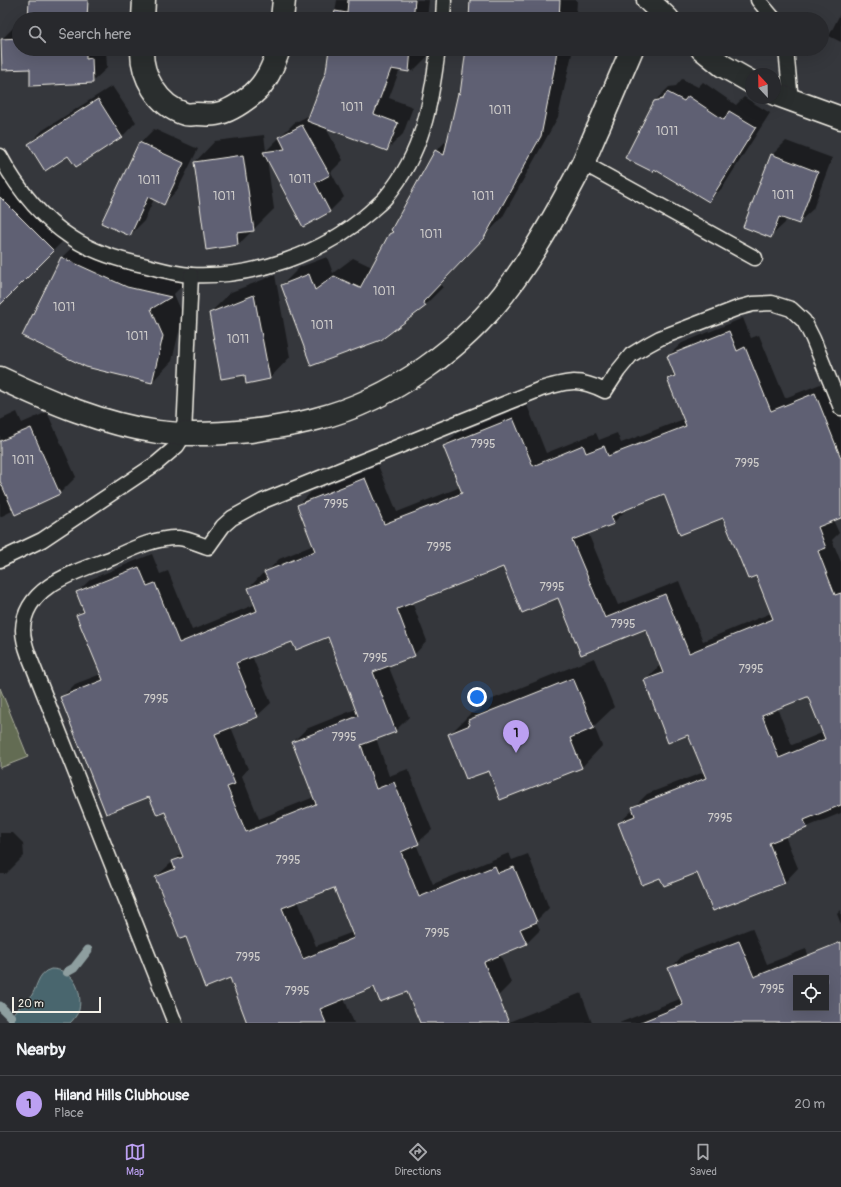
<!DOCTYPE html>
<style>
:root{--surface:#28292d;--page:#343539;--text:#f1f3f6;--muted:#a5a6aa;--line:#444549;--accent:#bca0f2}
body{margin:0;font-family:Pangolin,sans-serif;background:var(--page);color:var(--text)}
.controls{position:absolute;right:12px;bottom:12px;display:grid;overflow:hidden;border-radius:0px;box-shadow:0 4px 16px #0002}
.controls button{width:36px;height:36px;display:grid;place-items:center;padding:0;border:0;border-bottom:1px solid var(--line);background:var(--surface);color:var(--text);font:20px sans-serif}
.compass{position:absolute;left:745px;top:68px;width:36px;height:36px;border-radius:50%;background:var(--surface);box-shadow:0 4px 16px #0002;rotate:338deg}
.scale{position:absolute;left:12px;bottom:10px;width:89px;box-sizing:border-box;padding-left:4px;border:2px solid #f4f1e8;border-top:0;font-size:11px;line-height:14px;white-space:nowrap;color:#f4f1e8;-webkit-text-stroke:3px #2a2d2e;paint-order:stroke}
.you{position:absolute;left:477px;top:697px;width:14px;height:14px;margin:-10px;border:3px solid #fff;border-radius:50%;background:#1a73e8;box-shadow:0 0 0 6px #1a73e833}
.badge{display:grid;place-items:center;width:26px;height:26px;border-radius:50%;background:var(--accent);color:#111;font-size:13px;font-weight:700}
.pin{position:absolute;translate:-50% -33px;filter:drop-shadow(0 1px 2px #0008)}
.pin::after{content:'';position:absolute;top:21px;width:14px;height:12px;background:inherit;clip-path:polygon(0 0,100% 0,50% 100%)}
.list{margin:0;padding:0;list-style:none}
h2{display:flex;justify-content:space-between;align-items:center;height:52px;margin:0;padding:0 16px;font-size:17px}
h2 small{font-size:13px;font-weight:400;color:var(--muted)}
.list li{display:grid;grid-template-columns:26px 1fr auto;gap:12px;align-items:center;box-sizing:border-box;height:56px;padding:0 16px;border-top:1px solid var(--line)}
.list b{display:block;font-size:15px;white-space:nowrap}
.list p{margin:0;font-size:13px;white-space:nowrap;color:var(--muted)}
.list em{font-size:13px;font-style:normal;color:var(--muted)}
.icon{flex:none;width:22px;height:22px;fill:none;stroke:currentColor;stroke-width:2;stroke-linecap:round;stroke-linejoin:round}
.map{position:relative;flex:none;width:841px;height:1023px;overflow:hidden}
.search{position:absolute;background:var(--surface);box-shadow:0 4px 16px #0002;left:12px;right:12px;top:12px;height:44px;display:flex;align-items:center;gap:10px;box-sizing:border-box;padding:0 14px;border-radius:22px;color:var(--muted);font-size:15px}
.sheet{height:108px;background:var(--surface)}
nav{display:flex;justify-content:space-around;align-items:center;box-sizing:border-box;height:56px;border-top:1px solid var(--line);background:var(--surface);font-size:11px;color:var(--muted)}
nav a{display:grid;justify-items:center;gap:2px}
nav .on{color:var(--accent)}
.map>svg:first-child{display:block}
.green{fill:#636c53;stroke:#acae9e}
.water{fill:#4a666e;stroke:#8e9e9f}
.shadow{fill:#0007;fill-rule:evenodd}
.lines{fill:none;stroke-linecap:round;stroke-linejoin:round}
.stream{stroke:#8e9e9f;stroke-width:9}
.building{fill:#5f6073;stroke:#f4f1e8;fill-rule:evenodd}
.lane-casing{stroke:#f4f1e8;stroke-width:17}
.street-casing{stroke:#f4f1e8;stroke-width:25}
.lane{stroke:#2a2d2e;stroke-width:14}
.street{stroke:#2a2d2e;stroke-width:22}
.labels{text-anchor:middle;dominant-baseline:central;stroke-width:3.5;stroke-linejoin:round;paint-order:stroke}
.number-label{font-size:12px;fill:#cfcdcb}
</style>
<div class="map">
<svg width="841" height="1023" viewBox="0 0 841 1023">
<rect width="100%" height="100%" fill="#35373c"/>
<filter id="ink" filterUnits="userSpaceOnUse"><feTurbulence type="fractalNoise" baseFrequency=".025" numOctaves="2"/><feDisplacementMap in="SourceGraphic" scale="8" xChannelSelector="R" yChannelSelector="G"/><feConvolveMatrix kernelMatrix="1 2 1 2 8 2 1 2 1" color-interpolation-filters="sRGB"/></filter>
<g filter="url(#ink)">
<polygon class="green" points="0,688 28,757 0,768"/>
<path class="water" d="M 51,969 C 73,969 83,990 79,1010 C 77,1015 74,1019 70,1023 L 11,1023 C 10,1010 22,1007 29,999 C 38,989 36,973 51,969 Z"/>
<g class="shadow">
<polygon points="337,0 429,0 427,19 334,19"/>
<polygon points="471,0 577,0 576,19 470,19"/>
<polygon points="841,12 841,42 829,36"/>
<polygon points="16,25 19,25 19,49 106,49 107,68 92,82 30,68 3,69 2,39"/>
<polygon points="330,49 430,49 429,55 413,71 400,69 389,98 413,107 403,134 387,150 325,126 343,160 331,172 344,197 330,211 303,226 267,159 274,209 238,245 195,162 215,141 264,135 266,151 294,123 310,115 327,71"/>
<polygon points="467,49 573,49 558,117 502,218 440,283 443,287 425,305 381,339 282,285 300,267 327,257 333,273 353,258 372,267 390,235 394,231 393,230 436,151 449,138 458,94 462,91"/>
<polygon points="682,79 698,87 703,82 736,105 744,97 770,113 723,187 709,201 655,169 653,171 655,101 669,87 676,86"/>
<polygon points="112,86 136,122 122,137 76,166 68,154 29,144 43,130"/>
<polygon points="154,129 198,149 178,189 164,204 154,199 144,221 130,235 140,143"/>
<polygon points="786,141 832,158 813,209 798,223 786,218 785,223 770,237 772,155"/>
<polygon points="0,148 7,164 11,161 34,197 71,233 0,304"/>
<polygon points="83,237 148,267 191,277 174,294 183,315 172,361 152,382 62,257"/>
<polygon points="275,275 290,357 270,378 246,374 210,313 231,292"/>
<path d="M 743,318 L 751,338 L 759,335 L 785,398 L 828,381 L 841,412 L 841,517 L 833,520 L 839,533 L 832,540 L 841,562 L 841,813 L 785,836 L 798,868 L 785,882 L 713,910 L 698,871 L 661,877 L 619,823 L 634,809 L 633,808 L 647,794 L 704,772 L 689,734 L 645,681 L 658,667 L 662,666 L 646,627 L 582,653 L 559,597 L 504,566 L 412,602 L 427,641 L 414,655 L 388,665 L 409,717 L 395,731 L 376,738 L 389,776 L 408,769 L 432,830 L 416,844 L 433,884 L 509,853 L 512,860 L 528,854 L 549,908 L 536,921 L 540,930 L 526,944 L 500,954 L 511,983 L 498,996 L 431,1023 L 421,1023 L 407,990 L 374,986 L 344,998 L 354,1023 L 248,1023 L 230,977 L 156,877 L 170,864 L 173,863 L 182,852 L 165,810 L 150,795 L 61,698 L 75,684 L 101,674 L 78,615 L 84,609 L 77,592 L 91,579 L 152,554 L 160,574 L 168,571 L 192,630 L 256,604 L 249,588 L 262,574 L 266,573 L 279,559 L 314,545 L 298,506 L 311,492 L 378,465 L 397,512 L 453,490 L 460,487 L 444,446 L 457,433 L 527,405 L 546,453 L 596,433 L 599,440 L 617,433 L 621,443 L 684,419 L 668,379 L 675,373 L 668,356 L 682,343 ZM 665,493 L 724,517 L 756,575 L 771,613 L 703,641 L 679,581 L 618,605 L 588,533 L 613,523 L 627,509 ZM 328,636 L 356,709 L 306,729 L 293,742 L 314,797 L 259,819 L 242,776 L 248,769 L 231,727 L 257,716 L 271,703 L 252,656 L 293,641 ZM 809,695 L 824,732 L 792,745 L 777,708 ZM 710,776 L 711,777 L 648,802 L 648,800 ZM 334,886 L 353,932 L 316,946 L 298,901 Z"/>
<polygon points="17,412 22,423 47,412 76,477 60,493 15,513 14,510 0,517 0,420"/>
<polygon points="594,658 614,707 594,726 602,746 582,767 489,769 450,734 470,714 480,710 490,700"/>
<polygon points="0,833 13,833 23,843 24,856 6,874 0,874"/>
<polygon points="841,910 841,924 837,914"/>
<path d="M 752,928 L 767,964 L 806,949 L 809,957 L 841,944 L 841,1020 L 838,1023 L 619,1023 L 682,998 L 670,969 L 683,955 ZM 796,978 L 826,978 L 826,1008 L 796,1008 Z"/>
<polygon points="581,993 592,1023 509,1023 511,1021"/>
</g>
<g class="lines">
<g class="stream">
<polyline points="67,972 74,968 88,950"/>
<polyline points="0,1006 11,1017"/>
</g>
</g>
<g class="building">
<polygon points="29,0 88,0 87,19 28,19"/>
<polygon points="348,0 415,0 413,19 333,19 335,11 347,13"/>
<polygon points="470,0 560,0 559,19 469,19"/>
<polygon points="19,38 19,49 86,49 86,59 92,58 93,83 30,86 30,69 2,70 1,39"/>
<polygon points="329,49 411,49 409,72 391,69 374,114 398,123 387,151 307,121 326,71"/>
<polygon points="466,49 557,49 555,65 541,136 484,238 423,302 426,306 381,340 311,366 281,285 309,274 315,290 334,276 360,288 389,234 393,232 391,230 435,150 444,155 458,93 460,94"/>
<polygon points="667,92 684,101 688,96 724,120 729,111 756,127 709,202 654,169 653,172 625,158 654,101 663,99"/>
<polygon points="98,99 122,137 76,167 68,156 45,171 28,144"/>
<polygon points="302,125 330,175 315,183 330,212 303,227 263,152 285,149 279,137"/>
<polygon points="139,142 184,163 164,205 148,197 130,236 101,223"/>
<polygon points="771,154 818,172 799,224 779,217 771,238 743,227"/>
<polygon points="243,155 254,231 237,233 238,245 206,250 194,162"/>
<polygon points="0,197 54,251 0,305"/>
<polygon points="61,257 127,287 171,297 151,309 163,336 152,383 86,367 22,336"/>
<polygon points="254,295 270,379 246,384 245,375 221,379 209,313"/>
<path d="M 729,331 L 737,351 L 745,347 L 771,411 L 815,393 L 841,458 L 841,518 L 818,527 L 826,548 L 818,551 L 835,595 L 841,593 L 841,805 L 804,820 L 807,828 L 769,843 L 785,883 L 713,911 L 697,873 L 664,886 L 660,878 L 642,885 L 618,823 L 635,816 L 632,807 L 706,778 L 688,735 L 668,743 L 644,680 L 663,673 L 646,629 L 581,655 L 558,598 L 522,613 L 503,567 L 397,609 L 415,656 L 373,672 L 396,732 L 361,745 L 376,789 L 394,782 L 419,844 L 401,852 L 419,897 L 495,866 L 498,873 L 514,867 L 537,922 L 520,929 L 527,944 L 484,962 L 509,1023 L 420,1023 L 407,992 L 380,1002 L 374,987 L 320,1009 L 326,1023 L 247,1023 L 230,978 L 205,988 L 186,937 L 180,939 L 155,877 L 175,869 L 172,861 L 183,857 L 165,812 L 157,815 L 149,797 L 106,814 L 60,697 L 103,680 L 76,615 L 84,612 L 76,592 L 139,567 L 147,586 L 155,583 L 179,643 L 257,611 L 248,588 L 268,580 L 264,572 L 315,551 L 297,505 L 365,478 L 384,524 L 439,503 L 462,493 L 443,446 L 513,418 L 533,466 L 583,445 L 586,453 L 604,446 L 608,456 L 686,426 L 667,379 L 675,376 L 667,356 ZM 664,494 L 680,535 L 723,518 L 748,579 L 756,576 L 773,619 L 689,653 L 665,594 L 605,618 L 572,540 L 614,524 L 611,516 ZM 328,637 L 358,716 L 292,742 L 316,804 L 246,832 L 227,787 L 235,784 L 215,734 L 258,717 L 236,663 L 292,642 L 296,650 ZM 807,697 L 808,697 L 825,739 L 779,758 L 762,715 ZM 334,888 L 354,938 L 303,959 L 282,908 Z"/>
<polygon points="31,428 60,494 15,515 0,481 0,441"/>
<polygon points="573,678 594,728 570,738 582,768 500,800 489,771 466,779 448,734 470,725 468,720"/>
<path d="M 739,941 L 754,977 L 841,942 L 841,1023 L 641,1023 L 641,1022 L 683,1005 L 668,968 ZM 796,978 L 826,978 L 826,1008 L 796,1008 Z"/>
</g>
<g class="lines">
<g class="lane-casing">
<g id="lane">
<polyline points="758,0 774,19"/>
<polyline points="443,19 444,0"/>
<polyline points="786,49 791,101"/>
<path d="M 0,156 C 17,188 41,218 72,238 C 93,252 119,260 143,265 C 159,269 175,274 191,275 C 254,278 323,254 370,212 C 375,207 381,203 386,197 C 423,153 431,104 438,49"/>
<polyline points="583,163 755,258"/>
<polyline points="0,560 42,540 157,463 177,446 184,435 191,275"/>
<path d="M 175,1023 L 29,656 C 26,648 23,639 23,630 C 24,585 79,571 112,558 C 132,549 156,537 179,538 C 188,539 199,544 208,547 L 223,526 L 232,518 L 263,501 L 541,389 C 569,381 578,378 605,391 L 618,371 L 631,355 L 649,344 L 660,338 L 738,308 L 753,304 L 772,303 L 791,309 L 804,321 L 813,339 L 841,408"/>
</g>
</g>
<g class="street-casing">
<g id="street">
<polyline points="648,0 668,19"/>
<polyline points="143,19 144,0"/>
<polyline points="282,19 284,0"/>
<path d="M 142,49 C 141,76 158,106 185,114 C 188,115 193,114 197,114 C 203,114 210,115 216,114 C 229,112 243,102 253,94 C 267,82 273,66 279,49"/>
<polyline points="702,49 723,66 751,82"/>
<polyline points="775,94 841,118"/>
<path d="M 0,378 C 51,402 102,424 158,432 C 188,436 219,434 250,431 C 272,428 294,425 316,419 C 392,400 466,347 512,283 C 539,246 561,206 582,165 C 588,152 593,139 599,126 C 610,100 621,75 632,49"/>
</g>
</g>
<use href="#lane" class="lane"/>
<use href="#street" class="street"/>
</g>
</g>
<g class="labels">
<g class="number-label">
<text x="352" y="107">1011</text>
<text x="500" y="110">1011</text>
<text x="667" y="131">1011</text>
<text x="300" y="179">1011</text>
<text x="149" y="180">1011</text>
<text x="783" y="195">1011</text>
<text x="224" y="196">1011</text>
<text x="483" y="196">1011</text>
<text x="431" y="234">1011</text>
<text x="384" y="291">1011</text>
<text x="64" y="307">1011</text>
<text x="322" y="325">1011</text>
<text x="137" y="336">1011</text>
<text x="238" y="339">1011</text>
<text x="483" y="444">7995</text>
<text x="23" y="460">1011</text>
<text x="747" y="463">7995</text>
<text x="336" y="504">7995</text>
<text x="439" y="547">7995</text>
<text x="552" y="587">7995</text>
<text x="623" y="624">7995</text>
<text x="375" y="658">7995</text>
<text x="751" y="669">7995</text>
<text x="156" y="699">7995</text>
<text x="344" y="737">7995</text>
<text x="720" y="818">7995</text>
<text x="288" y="860">7995</text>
<text x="437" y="933">7995</text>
<text x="248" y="957">7995</text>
<text x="772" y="989">7995</text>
<text x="297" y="991">7995</text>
</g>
</g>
</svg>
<div class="controls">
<button><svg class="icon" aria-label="locate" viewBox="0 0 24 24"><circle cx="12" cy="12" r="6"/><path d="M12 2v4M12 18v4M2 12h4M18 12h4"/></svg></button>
</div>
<svg class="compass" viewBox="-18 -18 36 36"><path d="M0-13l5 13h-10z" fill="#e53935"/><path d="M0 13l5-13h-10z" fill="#a5a6aa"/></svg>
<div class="scale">20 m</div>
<div class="you"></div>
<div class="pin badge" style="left:516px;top:753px">1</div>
<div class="search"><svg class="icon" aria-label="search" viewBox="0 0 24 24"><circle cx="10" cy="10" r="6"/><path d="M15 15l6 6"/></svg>Search here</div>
</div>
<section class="sheet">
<h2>Nearby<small></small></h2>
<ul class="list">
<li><span class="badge">1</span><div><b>Hiland Hills Clubhouse</b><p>Place</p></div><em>20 m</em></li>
</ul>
</section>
<nav>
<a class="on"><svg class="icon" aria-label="map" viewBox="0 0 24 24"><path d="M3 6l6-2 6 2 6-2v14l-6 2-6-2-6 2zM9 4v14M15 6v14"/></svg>Map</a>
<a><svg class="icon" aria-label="directions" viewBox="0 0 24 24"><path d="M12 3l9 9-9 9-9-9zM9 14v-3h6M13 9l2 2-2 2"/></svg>Directions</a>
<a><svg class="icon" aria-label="saved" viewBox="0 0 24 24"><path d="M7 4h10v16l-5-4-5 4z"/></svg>Saved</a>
</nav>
